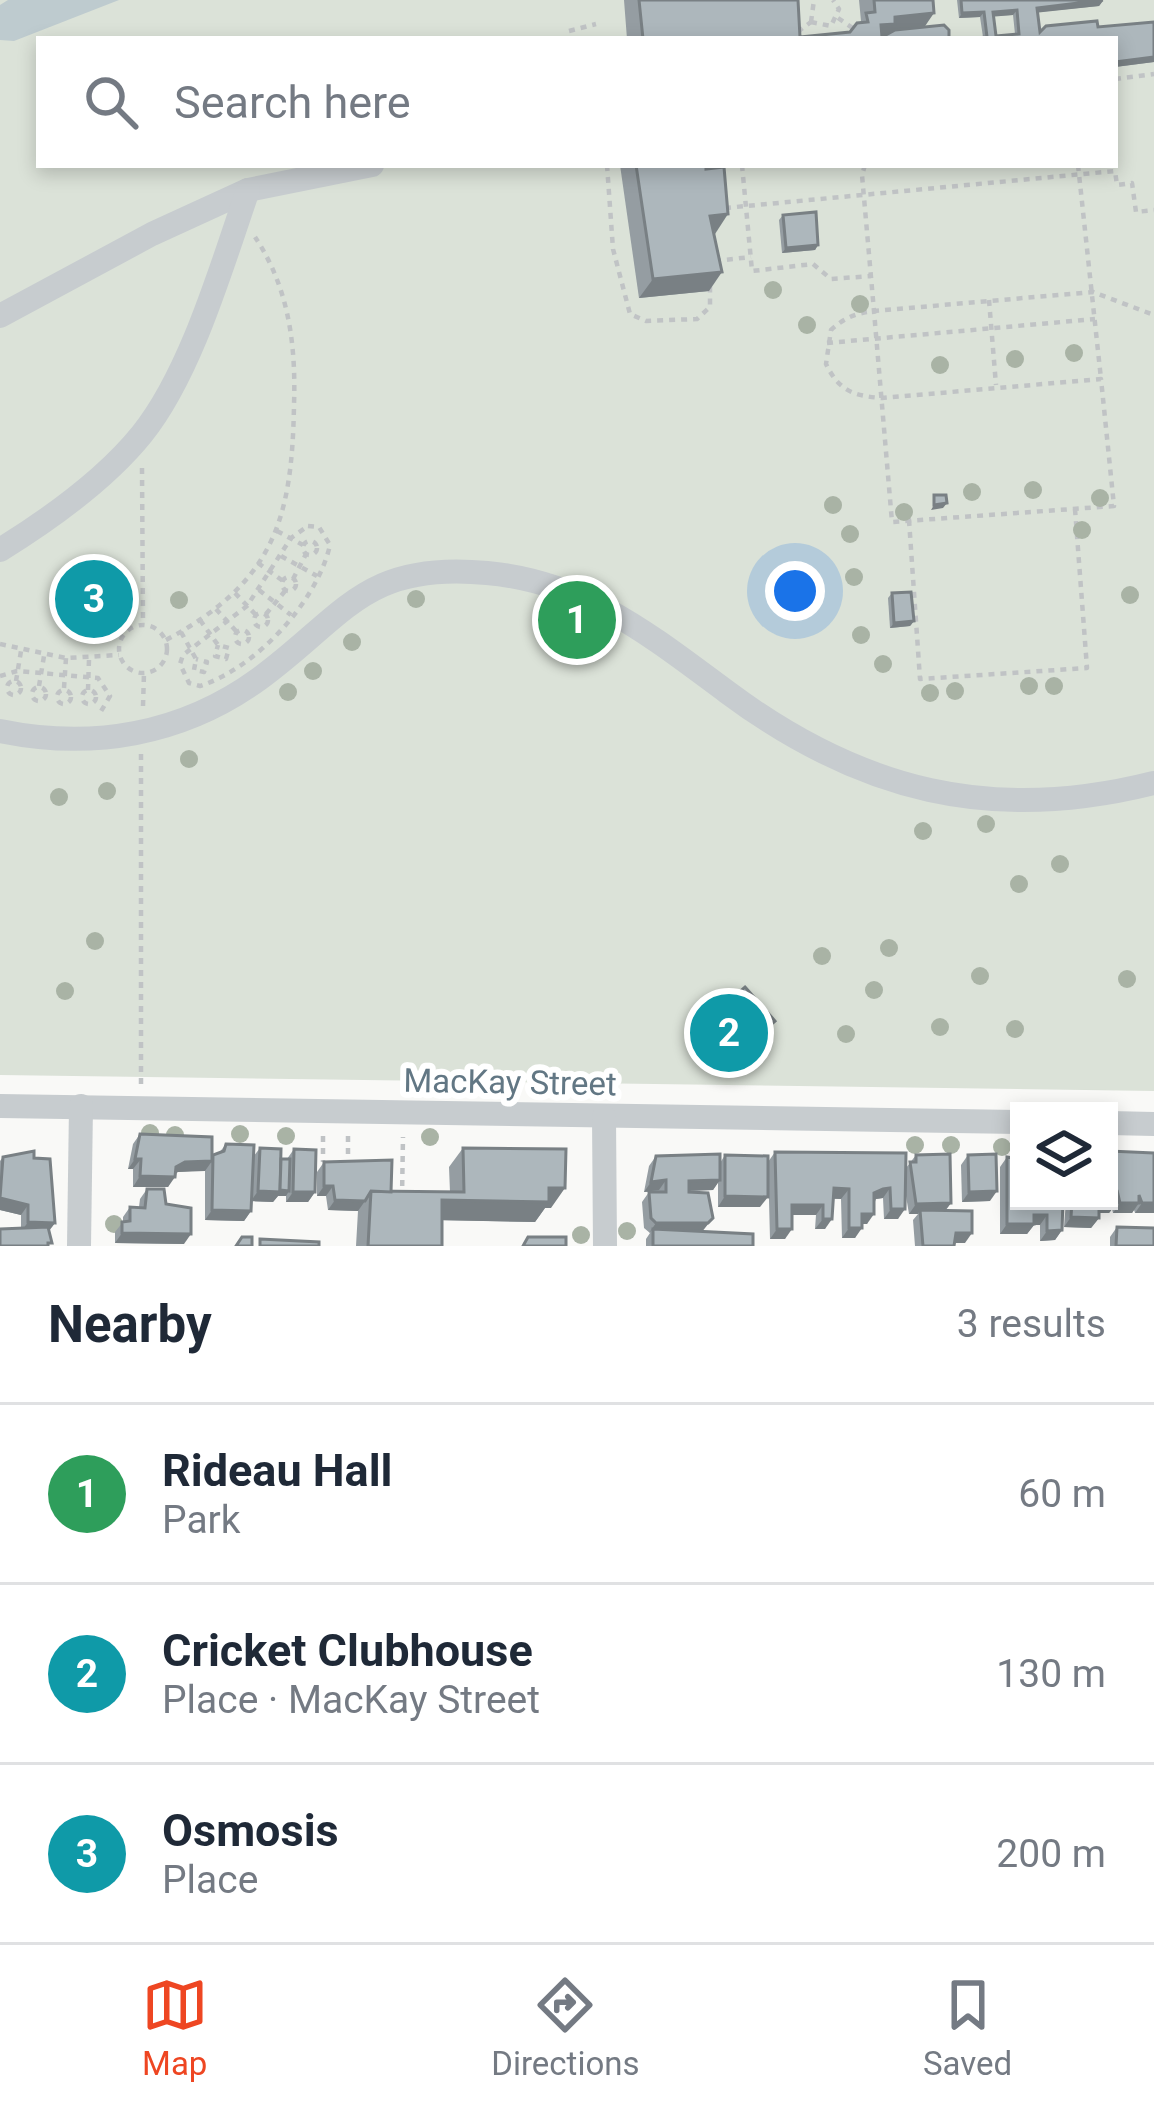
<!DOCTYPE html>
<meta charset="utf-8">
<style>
:root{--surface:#fff;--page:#f6f6f7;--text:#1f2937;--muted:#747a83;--line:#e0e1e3;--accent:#ee4622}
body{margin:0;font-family:Roboto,sans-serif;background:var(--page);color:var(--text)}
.controls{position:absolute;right:36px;bottom:36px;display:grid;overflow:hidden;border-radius:0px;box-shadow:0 6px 18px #0003}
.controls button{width:108px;height:108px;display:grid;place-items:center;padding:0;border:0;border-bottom:3px solid var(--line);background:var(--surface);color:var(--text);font:60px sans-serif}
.you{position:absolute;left:795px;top:591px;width:42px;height:42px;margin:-30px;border:9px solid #fff;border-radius:50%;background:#1a73e8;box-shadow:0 0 0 18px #1a73e833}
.badge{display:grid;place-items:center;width:78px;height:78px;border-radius:50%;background:var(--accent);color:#fff;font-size:39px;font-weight:700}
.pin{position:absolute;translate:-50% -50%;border:6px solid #fff;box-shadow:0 3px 12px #0006}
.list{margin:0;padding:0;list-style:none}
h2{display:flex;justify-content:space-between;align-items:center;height:156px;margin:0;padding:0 48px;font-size:51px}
h2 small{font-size:39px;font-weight:400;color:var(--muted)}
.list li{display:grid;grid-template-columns:78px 1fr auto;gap:36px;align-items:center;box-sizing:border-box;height:180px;padding:0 48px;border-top:3px solid var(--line)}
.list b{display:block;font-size:45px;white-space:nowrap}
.list p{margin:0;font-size:39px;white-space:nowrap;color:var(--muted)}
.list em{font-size:39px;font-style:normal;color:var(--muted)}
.icon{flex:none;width:66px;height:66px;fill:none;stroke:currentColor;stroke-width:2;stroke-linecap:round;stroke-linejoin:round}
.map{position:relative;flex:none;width:1154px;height:1246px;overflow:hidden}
.search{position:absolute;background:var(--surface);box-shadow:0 6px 18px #0003;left:36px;right:36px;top:36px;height:132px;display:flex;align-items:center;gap:30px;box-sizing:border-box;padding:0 42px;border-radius:0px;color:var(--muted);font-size:45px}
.sheet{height:696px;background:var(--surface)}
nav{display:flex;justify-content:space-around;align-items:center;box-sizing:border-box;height:168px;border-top:3px solid var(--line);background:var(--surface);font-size:33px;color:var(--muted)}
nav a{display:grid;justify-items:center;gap:6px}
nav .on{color:var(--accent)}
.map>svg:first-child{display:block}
.green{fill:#dbe2d8;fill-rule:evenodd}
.water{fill:#becbcf}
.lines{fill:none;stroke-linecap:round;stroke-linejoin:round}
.path{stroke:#c0c3c5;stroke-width:4.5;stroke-dasharray:6 6;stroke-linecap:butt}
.minor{stroke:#c7cccf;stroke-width:24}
.tree{fill:#a9b3a5}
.wall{fill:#959da2;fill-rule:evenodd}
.shaded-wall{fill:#798084}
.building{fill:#adb7bc;stroke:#798084;stroke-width:3;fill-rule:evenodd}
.labels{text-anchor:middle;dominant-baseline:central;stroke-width:12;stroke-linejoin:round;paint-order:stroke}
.street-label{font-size:33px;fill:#627784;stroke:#fff}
</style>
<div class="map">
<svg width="1154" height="1246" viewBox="0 0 1154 1246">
<rect width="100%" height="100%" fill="#f9f9f7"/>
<path class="green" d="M 0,0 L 1154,0 L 1154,1091 L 0,1075 ZM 39,39 L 1115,39 L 1115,165 L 39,165 Z"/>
<polygon class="water" points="8,0 119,0 14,41 0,40 0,5"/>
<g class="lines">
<g class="path">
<polyline points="838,18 857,31"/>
<polyline points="811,22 831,26 839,9 833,0"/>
<polyline points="811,22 814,0"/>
<polyline points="569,31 596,24"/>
<polyline points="788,39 811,22"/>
<polyline points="1115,79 1154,74"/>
<polyline points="607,165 613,249 630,314 646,321 697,319 710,307 710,284"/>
<polyline points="742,165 752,271 813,264 831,279 871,276"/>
<path d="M 865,165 L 862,175 L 874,311 L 875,323 L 892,522 L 1114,506 L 1101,379 L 882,398 C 854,396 839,391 826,364 L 831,330 C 844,318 856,313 874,311 L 1093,292 L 1154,315"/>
<polyline points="1078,165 1101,379"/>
<polyline points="725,208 1115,171 1117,185 1132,183 1136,212 1154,210"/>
<polyline points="715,261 751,257"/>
<polyline points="989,300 996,385"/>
<polyline points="827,343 1095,319"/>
<polyline points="142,468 143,624"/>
<polyline points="909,520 920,679 1087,668 1075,509"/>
<path d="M 308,526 L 319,527 L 330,545 C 317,602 256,668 200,686 L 189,683 L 180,664 L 183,655 L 247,606 L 291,538 Z"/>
<polyline points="277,531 303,545"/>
<circle cx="310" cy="548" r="7"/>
<polyline points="281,556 317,576"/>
<polyline points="258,563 283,581"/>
<circle cx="289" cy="584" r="7"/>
<polyline points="293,579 306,554"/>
<polyline points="259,590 291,615"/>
<polyline points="235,593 256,615"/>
<polyline points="216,609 236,631"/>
<circle cx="261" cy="620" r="7"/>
<polyline points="266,614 285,591"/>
<polyline points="200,620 218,645 229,648 226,659 215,656 218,645"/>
<circle cx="143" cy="649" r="24"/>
<circle cx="242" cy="637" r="7"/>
<polyline points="181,632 196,659 194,670 204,672 207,662 196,659"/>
<path d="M 166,640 C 274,582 292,520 294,405 C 296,345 289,288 255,237"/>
<polyline points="0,644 66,658 119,655"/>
<polyline points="0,676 17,671 98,678 110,696 100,713"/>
<circle cx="14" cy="688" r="7"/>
<polyline points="16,681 21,651"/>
<polyline points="39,686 44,656"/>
<circle cx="39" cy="694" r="7"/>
<polyline points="64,688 66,658"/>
<circle cx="64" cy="697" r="7"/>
<circle cx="89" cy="697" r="7"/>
<polyline points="88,690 89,659"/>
<polyline points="143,706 144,673"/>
<polyline points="141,1084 141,753"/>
<polyline points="323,1136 323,1162"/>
<polyline points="348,1136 348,1166"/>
<polyline points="402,1198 403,1137"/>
</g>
<g class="minor">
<polyline points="0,316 152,234 248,190 372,165"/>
<path d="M 0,550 C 50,519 105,480 142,434 C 191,373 222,265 248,190"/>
<path d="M 0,731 C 92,750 182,735 259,679 C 345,616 364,561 487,573 C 586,582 651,636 727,692 C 860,791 992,824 1154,783"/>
<polyline points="0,1106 1019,1122"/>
<polyline points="604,1117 605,1246"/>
<polyline points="1109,1123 1154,1124"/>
<polyline points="79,1246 81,1106"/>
</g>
</g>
<g class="tree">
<circle cx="773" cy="290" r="9"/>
<circle cx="860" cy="304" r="9"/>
<circle cx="807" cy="325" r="9"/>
<circle cx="1074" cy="353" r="9"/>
<circle cx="1015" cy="359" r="9"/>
<circle cx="940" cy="365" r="9"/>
<circle cx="1033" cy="490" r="9"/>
<circle cx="972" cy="492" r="9"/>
<circle cx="1100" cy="498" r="9"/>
<circle cx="833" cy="505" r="9"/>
<circle cx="904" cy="512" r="9"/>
<circle cx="1082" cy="530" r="9"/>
<circle cx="850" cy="534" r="9"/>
<circle cx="854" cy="577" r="9"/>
<circle cx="1130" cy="595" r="9"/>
<circle cx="416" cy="599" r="9"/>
<circle cx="179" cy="600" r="9"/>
<circle cx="861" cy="635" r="9"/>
<circle cx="352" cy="642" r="9"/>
<circle cx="883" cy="664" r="9"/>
<circle cx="313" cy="671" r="9"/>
<circle cx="1029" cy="686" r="9"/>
<circle cx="1054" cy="686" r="9"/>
<circle cx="955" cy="691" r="9"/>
<circle cx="288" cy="692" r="9"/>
<circle cx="930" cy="693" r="9"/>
<circle cx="189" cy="759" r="9"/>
<circle cx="107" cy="791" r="9"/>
<circle cx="59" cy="797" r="9"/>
<circle cx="986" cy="824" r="9"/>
<circle cx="923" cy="831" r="9"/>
<circle cx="1060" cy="864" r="9"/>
<circle cx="1019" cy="884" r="9"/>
<circle cx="95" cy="941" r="9"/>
<circle cx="889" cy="948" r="9"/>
<circle cx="822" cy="956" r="9"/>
<circle cx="980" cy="976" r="9"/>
<circle cx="1127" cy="979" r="9"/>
<circle cx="874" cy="990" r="9"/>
<circle cx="65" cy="991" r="9"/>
<circle cx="940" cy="1027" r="9"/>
<circle cx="1015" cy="1029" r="9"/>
<circle cx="846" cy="1034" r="9"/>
<circle cx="150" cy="1133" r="9"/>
<circle cx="240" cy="1134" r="9"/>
<circle cx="175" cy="1135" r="9"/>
<circle cx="286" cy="1136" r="9"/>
<circle cx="430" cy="1137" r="9"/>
<circle cx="915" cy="1145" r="9"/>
<circle cx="951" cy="1145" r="9"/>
<circle cx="1002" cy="1147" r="9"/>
<circle cx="114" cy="1224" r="9"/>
<circle cx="627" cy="1231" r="9"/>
<circle cx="581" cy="1235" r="9"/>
</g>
<g class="wall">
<polygon points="624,0 798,0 800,37 850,32 861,21 859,0 933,0 924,27 949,39 627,39"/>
<path d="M 957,0 L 1103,0 L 1099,6 L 1038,12 L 1040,32 L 1046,26 L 1097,21 L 1098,27 L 1154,22 L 1154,62 L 1115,67 L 1115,39 L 965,39 L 983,37 L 980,17 L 959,18 ZM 1013,15 L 1015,34 L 996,36 L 993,16 Z"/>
<polygon points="620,165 706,165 714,234 709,291 639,298"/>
<polygon points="783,215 818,245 815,250 782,253 779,220"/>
<polygon points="892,593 914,621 910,626 890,628 888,598"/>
<polygon points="775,1021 717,1074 687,1040 691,1035"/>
<polygon points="140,1134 212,1155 219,1153 226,1144 253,1157 260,1148 281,1159 287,1159 294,1149 315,1192 308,1202 286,1202 286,1195 278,1196 273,1202 251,1201 251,1211 244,1221 205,1220 205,1170 178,1172 175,1173 168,1187 133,1187 133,1169 128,1169 133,1144"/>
<polygon points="463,1148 551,1208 545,1208 535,1222 442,1220 442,1246 356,1246 358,1211 328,1210 326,1196 317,1196 317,1172 324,1162 391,1192 450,1192 449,1167"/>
<polygon points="1109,1151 1154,1213 1135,1213 1134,1210 1132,1213 1113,1213 1112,1209 1109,1213 1099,1213 1099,1218 1091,1228 1064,1227 1066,1201 1109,1201"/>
<polygon points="775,1152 906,1168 916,1155 951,1203 946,1210 965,1243 955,1243 954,1246 915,1246 913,1220 918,1214 909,1214 905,1190 898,1219 884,1219 883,1198 876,1199 867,1224 862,1224 855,1238 842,1238 841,1199 833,1199 825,1229 815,1229 816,1215 792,1215 785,1239 770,1239 768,1162"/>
<polygon points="725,1155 760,1207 718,1207 718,1182 713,1190 689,1191 703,1231 753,1246 646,1246 646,1239 650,1233 644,1228 642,1202 649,1192 644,1192 649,1166 656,1156 720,1163"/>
<polygon points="968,1155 990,1201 962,1202 961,1165"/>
<polygon points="3,1157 34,1158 55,1223 49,1231 21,1228 21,1215 0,1210 0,1161"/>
<polygon points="1007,1157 1063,1201 1062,1230 1055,1240 1040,1241 1040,1225 1034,1225 1027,1234 1000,1234 1000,1167"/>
<polygon points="147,1189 166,1204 184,1244 115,1243 115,1232 123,1222 123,1217 130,1207 139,1207 140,1199"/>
<polygon points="1117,1227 1154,1246 1110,1246 1110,1237"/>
</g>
<g class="shaded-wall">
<polygon points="1103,1 1099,6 1034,13 1037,8"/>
<polygon points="1017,10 1013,15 989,17 993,12"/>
<polygon points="984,12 980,17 959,18 962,13"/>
<polygon points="934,13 921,32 871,39 881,25 895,17"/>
<polygon points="1154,57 1154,62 1115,67 1115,62"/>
<polygon points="728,214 715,234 710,216"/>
<polygon points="818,245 815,250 782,253 786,248"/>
<polygon points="722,272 709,291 639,298 653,279"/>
<polygon points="947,503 943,508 931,510 934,505"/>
<polygon points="914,621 910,626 890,628 894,623"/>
<polygon points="135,1159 141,1159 133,1169 128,1169"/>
<polygon points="212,1161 205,1171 178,1172 168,1177 176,1167 185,1162"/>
<polygon points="140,1176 175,1177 168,1187 133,1187"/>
<polygon points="666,1180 659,1190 644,1192 651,1182"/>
<polygon points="720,1180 713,1190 682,1191 689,1181"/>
<polygon points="324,1186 333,1186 326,1196 317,1196"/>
<polygon points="549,1188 565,1188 551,1208 545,1208 535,1222 429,1220 442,1200"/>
<polygon points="834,1188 849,1189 841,1199 827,1198"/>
<polygon points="890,1188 883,1198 876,1199 867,1203 874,1193 883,1189"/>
<polygon points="258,1191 289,1191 286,1196 278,1196 273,1202 251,1201"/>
<polygon points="997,1191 990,1201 962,1202 969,1192"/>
<polygon points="293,1192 315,1192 308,1202 286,1202"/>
<polygon points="725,1196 768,1197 760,1207 718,1207"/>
<polygon points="0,1198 28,1205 21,1215 0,1210"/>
<polygon points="335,1200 365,1201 358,1211 328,1210"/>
<polygon points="951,1203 943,1213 920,1210 918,1214 909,1214 916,1204"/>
<polygon points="1099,1203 1117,1203 1109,1213 1092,1213"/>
<polygon points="1120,1203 1139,1203 1132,1213 1113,1213"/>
<polygon points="1142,1203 1154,1203 1154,1213 1135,1213"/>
<polygon points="792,1205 823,1205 816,1215 785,1215"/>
<polygon points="891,1209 905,1209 898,1219 884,1219"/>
<polygon points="212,1210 251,1211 244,1221 205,1220"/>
<polygon points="862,1214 874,1214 867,1224 855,1224"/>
<polygon points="1034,1215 1047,1215 1040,1225 1034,1225 1027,1234 1000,1234 1007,1224"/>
<polygon points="1071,1217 1099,1218 1091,1228 1064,1227"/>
<polygon points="713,1218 701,1233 653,1229 649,1233 656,1223"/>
<polygon points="823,1219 832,1219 825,1229 815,1229"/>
<polygon points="28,1222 55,1223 47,1233 21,1232"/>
<polygon points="849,1228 862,1228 855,1238 842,1238"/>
<polygon points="777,1229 792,1229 785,1239 770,1239"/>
<polygon points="1062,1230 1055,1240 1040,1241 1047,1231"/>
<polygon points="122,1233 191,1234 184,1244 115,1243"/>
<polygon points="956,1233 972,1233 965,1243 949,1243"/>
</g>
<g class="building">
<polygon points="639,0 798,0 800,37 850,32 857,23 868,22 866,13 875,12 874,0 933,0 934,13 895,17 895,24 881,25 882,37 895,30 944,25 949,30 949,39 643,39"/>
<path d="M 961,0 L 1103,0 L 1037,8 L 1040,32 L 1046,26 L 1097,21 L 1098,27 L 1154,22 L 1154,57 L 1115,62 L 1115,39 L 965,39 L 987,37 L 984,12 L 962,13 ZM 1017,10 L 1019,34 L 996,36 L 993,12 Z"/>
<polygon points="636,165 706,165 706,169 724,167 728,214 710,216 722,272 653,279"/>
<polygon points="816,212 818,245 786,248 783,215"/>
<polygon points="934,495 946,495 947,503 934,505"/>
<polygon points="911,592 914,621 894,623 892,593"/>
<polygon points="745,987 775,1021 721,1069 691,1035"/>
<polygon points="140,1134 212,1137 212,1161 185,1162 176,1167 175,1177 140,1176 141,1159 135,1159"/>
<polygon points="226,1144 254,1145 251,1211 212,1210 213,1155 224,1151"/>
<polygon points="260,1148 281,1149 280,1192 258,1191"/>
<polygon points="463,1148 566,1149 565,1188 549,1188 549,1202 442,1200 442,1246 368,1246 371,1191 464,1192"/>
<polygon points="294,1149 316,1150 315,1192 293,1192"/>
<polygon points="34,1151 34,1158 50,1159 55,1223 28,1222 28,1205 0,1198 3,1157"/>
<polygon points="1109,1151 1154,1153 1154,1203 1142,1203 1139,1195 1139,1203 1120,1203 1117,1190 1117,1203 1099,1203 1099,1218 1071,1217 1072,1201 1109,1201"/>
<polygon points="775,1152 906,1153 905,1209 891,1209 890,1188 883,1189 874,1193 874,1214 862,1214 862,1228 849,1228 849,1189 834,1188 832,1219 823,1219 823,1205 792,1205 792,1229 777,1229"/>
<polygon points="720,1154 720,1180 689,1181 689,1192 708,1193 713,1218 708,1223 656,1223 651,1218 649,1192 666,1192 666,1180 651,1182 656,1156"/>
<polygon points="950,1154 951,1203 916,1204 910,1162 916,1162 916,1155"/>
<polygon points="996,1154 997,1191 969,1192 968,1155"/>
<polygon points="725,1155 768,1156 768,1197 725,1196"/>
<polygon points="1007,1157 1019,1159 1019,1201 1063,1201 1062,1230 1047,1231 1047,1215 1034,1215 1034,1224 1007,1224"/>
<polygon points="281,1159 290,1159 289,1191 280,1190"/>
<polygon points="392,1160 391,1192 371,1191 365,1201 335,1200 333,1186 324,1186 324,1162"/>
<polygon points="147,1189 164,1189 166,1204 191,1208 191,1234 122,1233 122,1222 130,1221 130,1207 145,1208"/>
<polygon points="920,1210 972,1211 972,1233 956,1233 954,1246 923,1246"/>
<polygon points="48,1227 52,1243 48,1243 48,1246 0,1246 0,1229"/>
<polygon points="1117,1227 1154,1228 1154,1246 1116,1246"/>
<polygon points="653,1229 753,1234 753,1246 653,1246"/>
<polygon points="242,1237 252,1237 252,1246 236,1246"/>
<polygon points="528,1237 566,1237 566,1246 523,1246"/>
<polygon points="260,1239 319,1242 319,1246 260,1246"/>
</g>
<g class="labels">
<g class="street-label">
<text transform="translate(510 1082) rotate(1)">MacKay Street</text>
</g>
</g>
</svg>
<div class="controls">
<button><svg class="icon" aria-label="layers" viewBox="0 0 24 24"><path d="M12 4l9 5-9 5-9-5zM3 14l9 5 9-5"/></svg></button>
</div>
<div class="you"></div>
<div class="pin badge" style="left:577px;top:620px;background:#2e9e5b">1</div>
<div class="pin badge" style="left:729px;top:1033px;background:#0f9aa8">2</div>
<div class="pin badge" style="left:94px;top:599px;background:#0f9aa8">3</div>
<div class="search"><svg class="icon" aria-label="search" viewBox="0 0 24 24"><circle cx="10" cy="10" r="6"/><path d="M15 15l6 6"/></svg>Search here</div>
</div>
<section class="sheet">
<h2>Nearby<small>3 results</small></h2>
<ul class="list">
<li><span class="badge" style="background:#2e9e5b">1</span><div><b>Rideau Hall</b><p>Park</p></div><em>60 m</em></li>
<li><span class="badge" style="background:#0f9aa8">2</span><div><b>Cricket Clubhouse</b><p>Place · MacKay Street</p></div><em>130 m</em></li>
<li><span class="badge" style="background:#0f9aa8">3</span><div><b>Osmosis</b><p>Place</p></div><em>200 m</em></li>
</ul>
</section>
<nav>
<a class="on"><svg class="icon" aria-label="map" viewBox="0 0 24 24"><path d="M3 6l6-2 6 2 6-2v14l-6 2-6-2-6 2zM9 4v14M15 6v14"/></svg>Map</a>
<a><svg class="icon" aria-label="directions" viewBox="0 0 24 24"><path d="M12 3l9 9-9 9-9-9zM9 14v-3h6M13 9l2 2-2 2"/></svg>Directions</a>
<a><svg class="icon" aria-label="saved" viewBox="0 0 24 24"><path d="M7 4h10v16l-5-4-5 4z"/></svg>Saved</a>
</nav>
